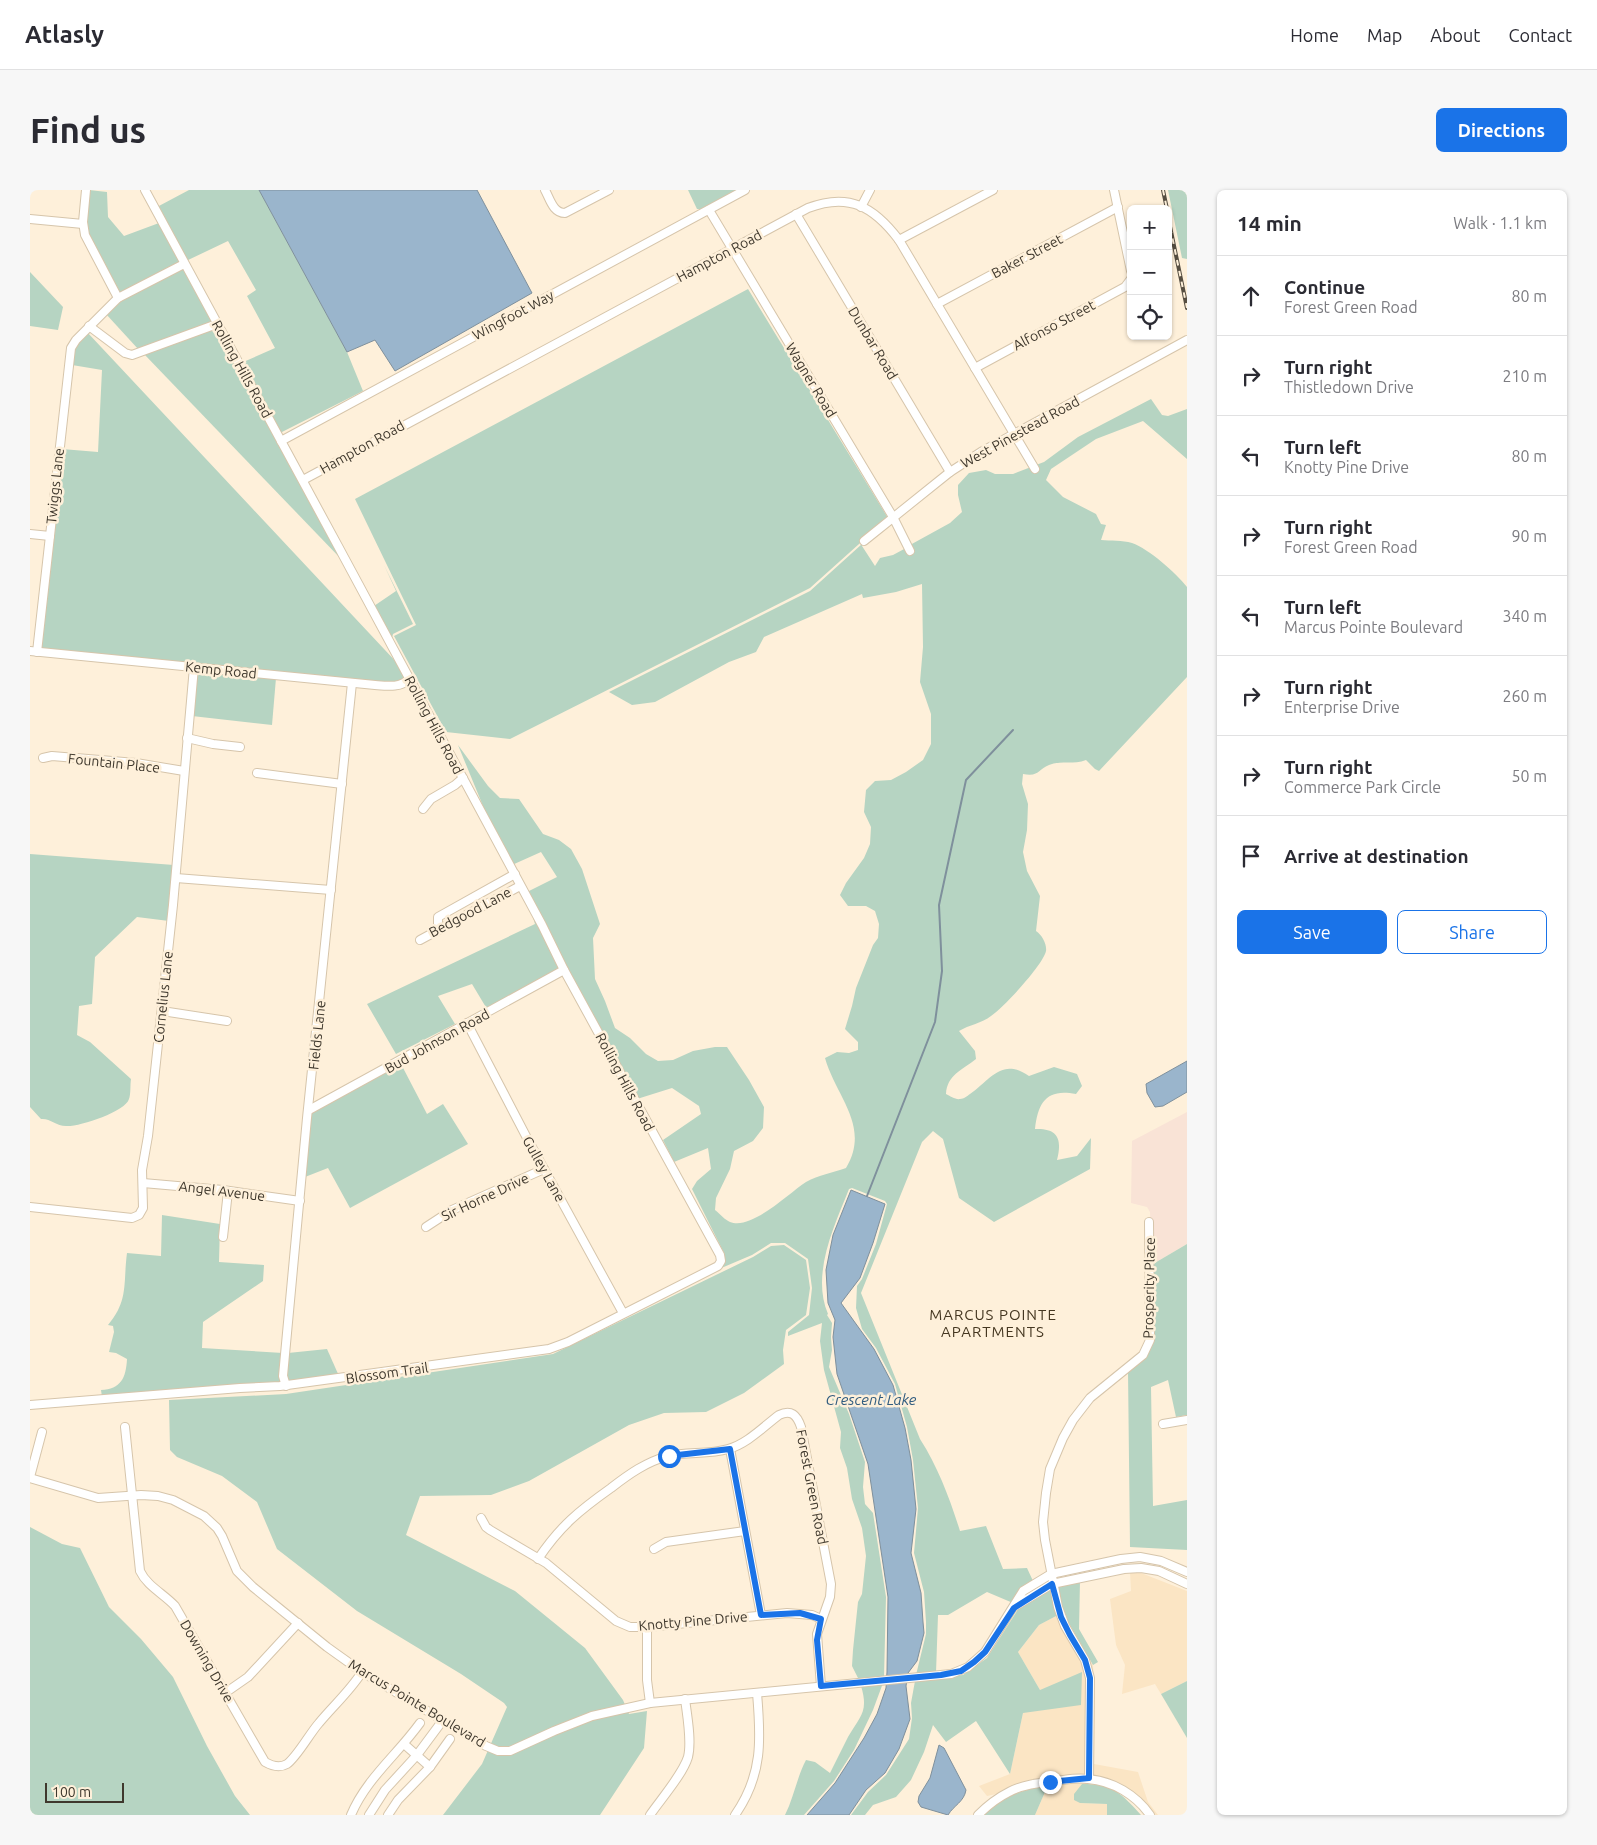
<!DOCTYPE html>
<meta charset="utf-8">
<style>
:root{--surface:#fff;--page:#f7f7f7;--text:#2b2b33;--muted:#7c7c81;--line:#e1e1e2;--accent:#1a73e8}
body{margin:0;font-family:Ubuntu,sans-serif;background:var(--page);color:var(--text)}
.controls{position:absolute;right:15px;top:15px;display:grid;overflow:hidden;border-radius:8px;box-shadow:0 1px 4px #0004}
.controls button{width:45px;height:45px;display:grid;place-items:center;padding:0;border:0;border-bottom:1px solid var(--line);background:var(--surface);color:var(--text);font:25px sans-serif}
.scale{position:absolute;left:15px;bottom:12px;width:79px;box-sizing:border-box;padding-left:5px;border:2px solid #3f382d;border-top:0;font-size:14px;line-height:18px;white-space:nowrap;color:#3f382d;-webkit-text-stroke:4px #fef0da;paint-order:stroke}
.stop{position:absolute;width:15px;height:15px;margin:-11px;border:4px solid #1a73e8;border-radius:50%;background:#fff}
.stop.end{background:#1a73e8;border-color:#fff;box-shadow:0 1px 5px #0008}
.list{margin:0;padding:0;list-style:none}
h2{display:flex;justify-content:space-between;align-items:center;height:65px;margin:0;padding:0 20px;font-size:21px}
h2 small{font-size:16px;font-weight:400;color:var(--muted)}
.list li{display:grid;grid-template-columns:32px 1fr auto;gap:15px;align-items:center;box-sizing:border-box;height:80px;padding:0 20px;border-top:1px solid var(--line)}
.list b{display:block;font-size:19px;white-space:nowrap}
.list p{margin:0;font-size:16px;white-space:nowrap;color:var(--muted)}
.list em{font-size:16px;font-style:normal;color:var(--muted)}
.actions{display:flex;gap:10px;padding:15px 20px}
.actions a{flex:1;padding:11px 0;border:1px solid var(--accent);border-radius:8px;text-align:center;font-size:18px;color:var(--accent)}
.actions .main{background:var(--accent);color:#fff}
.icon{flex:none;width:28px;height:28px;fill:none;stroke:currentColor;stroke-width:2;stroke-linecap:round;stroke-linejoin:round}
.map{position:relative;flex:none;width:1157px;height:1625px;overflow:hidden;border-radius:8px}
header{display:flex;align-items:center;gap:30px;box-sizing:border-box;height:70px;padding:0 25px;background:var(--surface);border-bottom:1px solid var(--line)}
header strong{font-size:24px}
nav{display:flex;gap:28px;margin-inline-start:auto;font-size:18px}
.intro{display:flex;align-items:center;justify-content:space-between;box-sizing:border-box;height:120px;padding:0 30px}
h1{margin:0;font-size:35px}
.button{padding:12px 22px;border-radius:8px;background:var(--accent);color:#fff;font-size:18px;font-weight:700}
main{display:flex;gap:30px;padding:0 30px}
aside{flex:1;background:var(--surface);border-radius:8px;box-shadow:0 1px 4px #0004}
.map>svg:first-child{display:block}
.built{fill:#fbe5c4}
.industrial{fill:#f9e3d6}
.green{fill:#b6d4c2}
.water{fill:#9ab5cc;stroke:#7f909c}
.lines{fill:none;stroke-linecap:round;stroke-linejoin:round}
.stream{stroke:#7f909c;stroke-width:2}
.minor-casing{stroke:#d6c5ab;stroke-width:10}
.minor{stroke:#fff;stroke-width:8}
.rail-casing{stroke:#564e42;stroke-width:4}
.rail{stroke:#fef0da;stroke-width:2;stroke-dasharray:5.5;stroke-linecap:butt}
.route{stroke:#1a73e8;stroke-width:6}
.labels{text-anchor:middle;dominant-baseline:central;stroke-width:5;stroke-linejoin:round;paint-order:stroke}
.street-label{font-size:14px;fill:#3f382d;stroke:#fef0da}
.neighbourhood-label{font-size:15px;letter-spacing:1px;fill:#453721;stroke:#fef0da}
.water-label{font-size:15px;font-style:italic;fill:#315c7f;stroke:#fef0da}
</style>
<header>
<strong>Atlasly</strong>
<nav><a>Home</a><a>Map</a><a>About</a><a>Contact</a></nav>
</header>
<div class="intro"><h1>Find us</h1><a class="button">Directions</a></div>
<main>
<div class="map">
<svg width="1157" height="1625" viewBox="0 0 1157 1625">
<rect width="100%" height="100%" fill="#fef0da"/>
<g class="built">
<polygon points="1106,1381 1157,1401 1157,1491 1131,1504 1125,1494 1092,1504 1095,1475 1086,1455 1080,1409 1101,1401 1100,1382"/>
<polygon points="1033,1423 1063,1475 1065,1509 1064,1574 1108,1582 1118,1612 1128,1625 1123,1625 1117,1616 1061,1586 1063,1487"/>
<polygon points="1028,1425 1050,1466 1057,1483 1056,1585 957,1606 949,1596 980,1584 993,1523 1010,1500 988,1462 1009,1435"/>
<polygon points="1052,1591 1073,1595 1050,1613 1078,1614 1077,1625 1005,1625 1018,1595"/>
</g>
<polygon class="industrial" points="1157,922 1157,1054 1123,1074 1120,1022 1117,1017 1101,1013 1102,951"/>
<g class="green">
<polygon points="59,0 77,2 78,27 94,46 129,33 151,72 89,104 60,50 56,38"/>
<polygon points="159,0 229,0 317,162 333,201 252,242 252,247 211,173 245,158 217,106 226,100 198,51 156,71 127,17"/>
<polygon points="658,0 709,0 676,19 667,19"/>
<polygon points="1138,0 1157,0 1157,69 1152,68"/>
<polygon points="153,78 183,132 109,160 76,124 89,110"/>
<polygon points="0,82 33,117 28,140 0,136"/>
<polygon points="718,99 858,328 780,398 480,549 416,542 364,446 386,435 325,309"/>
<polygon points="186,137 313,371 114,164"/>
<polygon points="57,142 369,475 376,488 375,489 365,492 346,492 10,459 32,259 68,262 72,180 42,175 45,155"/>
<path d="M 1121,209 L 1132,225 L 1138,226 L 1157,219 L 1157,269 L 1113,231 L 1066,249 L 1021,279 L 1016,290 L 1033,307 L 1066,324 L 1071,334 L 1076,335 L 1071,350 C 1081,351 1092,350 1102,353 C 1119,359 1146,383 1157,397 L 1157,487 L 1069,581 L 1065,579 L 1056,570 C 1044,575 1031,570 1019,575 C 1008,579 1010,587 993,584 L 992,594 L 998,614 L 997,640 L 993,662 L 997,681 L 1010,706 L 1006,741 C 1012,745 1017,754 1016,761 C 1013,775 974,817 961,826 C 952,833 939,835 929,841 L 945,861 L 946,869 C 932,880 917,885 916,904 C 920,906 926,910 930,909 C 934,909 937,906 940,904 C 961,889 972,867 999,886 L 1024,877 L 1047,884 L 1052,896 L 1046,904 C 1017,898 1008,912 1005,939 C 1029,938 1032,950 1027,970 L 1047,966 L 1061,948 L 1060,979 L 964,1032 L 929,1008 L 913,949 L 903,941 L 892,952 L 831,1103 L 890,1249 C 908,1277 920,1309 930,1341 L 956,1336 L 973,1379 L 997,1378 L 1003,1391 L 991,1398 L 983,1413 L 957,1402 L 918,1425 L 908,1425 L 906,1483 L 886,1485 L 896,1444 L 896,1432 L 894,1402 L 884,1363 L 888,1318 L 883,1270 L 877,1237 L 865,1194 L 846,1158 L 832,1139 L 826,1118 L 827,1096 L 832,1089 L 846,1054 L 857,1014 L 855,1011 L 822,998 L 819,999 C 804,1037 781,1084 798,1124 L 797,1125 L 802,1133 L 801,1147 L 802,1160 L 799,1177 L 819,1224 L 835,1272 L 833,1297 L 835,1314 L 843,1323 L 856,1407 L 854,1487 L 829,1490 L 822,1476 L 823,1460 L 826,1431 L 828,1412 L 832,1404 L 836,1366 L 832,1338 L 822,1309 L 817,1278 L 810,1258 L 811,1242 L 794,1180 L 790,1151 L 792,1133 L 758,1146 L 758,1142 L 779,1125 L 782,1098 L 778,1069 L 755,1053 L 741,1053 L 722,1065 L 689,1079 L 694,1063 L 662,999 L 667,991 L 681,979 L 678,958 L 644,972 L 633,950 L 671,924 L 669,916 L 642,898 L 607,909 L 497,702 L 527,687 L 511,662 L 482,675 L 460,633 L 428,555 L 458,596 L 470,608 L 489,609 L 513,644 L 529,650 L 541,659 L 552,679 L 570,734 L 563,748 L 565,789 L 575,811 L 585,838 L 600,848 L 616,864 L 628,871 L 643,870 L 663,861 L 685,857 L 697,857 L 719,890 L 734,917 L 733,938 L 723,951 L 704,961 L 700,979 L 686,1008 L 685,1020 C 690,1024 695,1030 700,1032 C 721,1041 759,1003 776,992 C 789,985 802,983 816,978 C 841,936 806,907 795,868 L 807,862 L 819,863 L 828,860 L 828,852 L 815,839 L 822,816 L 826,798 L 843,755 L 848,748 L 849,734 L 845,721 L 836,716 L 818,716 L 810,705 L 816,693 L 834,668 L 840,654 L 841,637 L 834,622 L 836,600 L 845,591 L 861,590 L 876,582 L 893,570 L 901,554 L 901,524 L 890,492 L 893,457 L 892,394 L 866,402 L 833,408 L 832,404 L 734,447 L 726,462 L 699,472 L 625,512 L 602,515 L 579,502 L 780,401 L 832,354 L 832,356 L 845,376 L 850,368 L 863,365 L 876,358 L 879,365 L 883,362 L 880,355 L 920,333 L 932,322 L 928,305 L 928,295 L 939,283 L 956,280 L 965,284 L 983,284 L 1001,277 L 1005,283 L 1009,279 L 1006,275 L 1014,272 L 1048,247 Z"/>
<polygon points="354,375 383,434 363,444 362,448 411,538 408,536 344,416 366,401"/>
<polygon points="166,480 246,488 242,535 162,526"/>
<path d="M 0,664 L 144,675 L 139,731 L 107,727 L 65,767 L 62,814 L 49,816 L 47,845 L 60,852 L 101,889 C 100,895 101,904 99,909 C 95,922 49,937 36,936 C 26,936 20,928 11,929 L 0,917 Z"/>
<polygon points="501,721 530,779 457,819 442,794 408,806 425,834 366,864 337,814 505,734"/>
<polygon points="371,874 397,924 413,914 438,954 320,1018 298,978 275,987 281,923"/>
<path d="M 132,1025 L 190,1034 L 189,1072 L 234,1075 L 233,1091 L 173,1132 L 172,1158 L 253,1163 L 252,1193 L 72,1207 L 71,1200 C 91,1199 96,1188 97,1169 L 86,1163 L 79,1162 L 84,1142 L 83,1136 L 78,1135 C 99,1110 93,1093 97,1063 L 131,1066 Z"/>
<polygon points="1157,1054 1157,1225 1146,1227 1138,1190 1121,1197 1123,1316 1157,1310 1157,1360 1100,1357 1098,1181 1115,1167 1123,1074"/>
<polygon points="754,1055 776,1070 780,1098 776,1125 756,1140 753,1160 754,1174 714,1203 676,1222 634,1223 599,1235 499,1291 461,1305 390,1306 376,1345 485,1401 555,1458 593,1510 599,1524 617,1521 614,1558 570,1625 413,1625 452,1574 477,1517 474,1513 431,1484 327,1421 247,1359 227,1312 192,1286 147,1267 140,1260 139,1210 256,1204 523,1164 723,1067 741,1056"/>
<polygon points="297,1159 309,1186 258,1192 256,1186 258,1163"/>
<polygon points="0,1337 32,1354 50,1358 79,1417 111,1449 143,1487 177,1556 205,1606 220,1625 0,1625"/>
<polygon points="1050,1391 1049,1439 1068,1472 1063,1475 1033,1423 1026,1396"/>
<polygon points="1021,1398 1028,1425 1009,1435 988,1462 1010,1500 1052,1482 1051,1515 993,1523 980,1584 946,1531 916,1552 903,1535 894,1562 881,1590 866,1607 843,1615 835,1625 821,1625 838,1602 856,1585 879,1549 882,1528 881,1513 885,1491 933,1485 957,1468 989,1418"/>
<polygon points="1157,1491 1157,1548 1131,1504"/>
<path d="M 853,1493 L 843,1520 L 824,1560 L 804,1591 L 774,1625 L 755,1625 C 764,1607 767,1587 776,1570 L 785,1572 L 800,1583 C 806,1571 812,1559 818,1547 C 830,1526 839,1522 831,1496 Z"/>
<path d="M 1052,1594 C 1083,1594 1091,1603 1111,1625 L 1077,1625 L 1077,1614 L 1050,1613 L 1044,1610 L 1044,1604 Z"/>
<path d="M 1018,1595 L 1005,1625 L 952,1625 C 972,1605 991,1601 1018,1595 Z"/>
</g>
<g class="water">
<polygon points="229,0 447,0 502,103 365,181 345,150 317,162"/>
<polygon points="1157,871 1157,902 1133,916 1125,917 1117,903 1116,894"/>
<polygon points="821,1000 855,1014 843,1053 830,1088 811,1113 844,1159 863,1195 875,1238 881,1270 886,1319 881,1363 891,1403 893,1432 894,1443 887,1471 878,1483 876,1496 880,1529 869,1559 855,1583 836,1600 819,1625 777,1625 805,1593 834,1548 847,1524 856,1498 857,1482 858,1407 838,1274 807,1184 803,1147 805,1130 798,1113 796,1080 803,1045"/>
<path d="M 909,1555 L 914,1558 L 936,1600 C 934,1612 924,1615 918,1625 L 891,1617 L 888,1612 L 889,1606 L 900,1588 Z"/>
</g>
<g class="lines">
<polyline class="stream" points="837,1006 905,832 912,781 909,715 936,590 983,540"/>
<g class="minor-casing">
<g id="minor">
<polyline points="56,0 53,32 55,45 88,108"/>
<path d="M 515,0 C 520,9 523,23 535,23 L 579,0"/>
<polyline points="1084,0 1101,81"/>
<polyline points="831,17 840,0"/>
<polyline points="679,20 863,327 880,361"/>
<polyline points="766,24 920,282"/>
<polyline points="0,29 53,34"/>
<polyline points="869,50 963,0"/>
<polyline points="907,114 1088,17"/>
<polyline points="59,136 95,163 102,165 187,134"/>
<polyline points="945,178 1095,97 1101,89"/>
<polyline points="251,251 715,0"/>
<path d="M 273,290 L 778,18 C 819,2 844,17 869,50 L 1005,279"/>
<polyline points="0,344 20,346"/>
<polyline points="834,351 920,282 951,262 1157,150"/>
<path d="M 0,461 L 345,495 C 357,496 371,498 379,489"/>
<polyline points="7,462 41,158 46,150 88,108 154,74"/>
<polyline points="157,548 183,554 210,557"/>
<polyline points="13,568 22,566 106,573 154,581"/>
<polyline points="227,583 312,594"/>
<polyline points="393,619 401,609 425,595 433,588"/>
<polyline points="146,688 301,700"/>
<polyline points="408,739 408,727 485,684"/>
<polyline points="390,750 490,696"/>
<polyline points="132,821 197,831"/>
<polyline points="437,833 497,948 593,1123"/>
<polyline points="279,920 534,780"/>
<polyline points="113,993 193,1000 270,1011"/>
<polyline points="0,1017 102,1028 109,1025 113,1018 112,980 118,946 143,715 164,477"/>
<polyline points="396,1037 422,1020 514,979"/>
<polyline points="193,1047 198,1001"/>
<polyline points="256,1196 253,1186 277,928 322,493"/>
<polyline points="0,1215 210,1198 250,1196 519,1159 538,1152 688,1076 691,1071 690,1065 534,780 512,735 308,356 115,0"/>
<polyline points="1133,1234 1157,1230"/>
<path d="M 95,1237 L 110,1381 C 117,1396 134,1404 145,1416 L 235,1572 C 242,1576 250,1578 257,1574 C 267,1567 280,1543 289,1533 C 303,1516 320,1501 332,1482"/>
<polyline points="700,1259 731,1425"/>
<polyline points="0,1287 12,1242"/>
<polyline points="0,1288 68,1308 111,1305 128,1306 143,1310 174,1326 187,1338 192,1346 207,1381 223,1397 297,1457 332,1482 456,1556 468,1561 480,1561 524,1541 562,1526 620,1513 921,1484 938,1477 955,1462 993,1401 1021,1384 1091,1369 1110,1367 1131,1371 1157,1382"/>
<polyline points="451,1328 456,1337 460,1340 516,1373 586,1431 600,1437 617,1437 757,1423 782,1425 791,1429"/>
<polyline points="624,1359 636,1352 715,1341"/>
<path d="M 508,1369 C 530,1336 550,1320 581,1298 C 599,1284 616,1272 638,1266 C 657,1261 678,1265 698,1259 C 717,1254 733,1237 749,1225 C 761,1219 767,1225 771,1237 L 801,1394 L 800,1407 L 787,1444 L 791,1496"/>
<polyline points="984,1417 1022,1394 1094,1379 1111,1378 1129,1381 1157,1394"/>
<polyline points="617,1437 617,1490 620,1513"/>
<polyline points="195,1503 218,1487 268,1433"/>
<polyline points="374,1554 400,1577"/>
<polyline points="1059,1589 1060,1488 1055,1470 1035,1436 1028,1417 1015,1350 1013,1332 1016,1303 1020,1279 1033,1248 1043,1230 1060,1208 1113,1165 1120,1150 1119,1032"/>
<path d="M 321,1625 C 336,1589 367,1565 390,1533"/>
<polyline points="339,1625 355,1600 387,1565 413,1530"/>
<polyline points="358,1625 368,1610 400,1577 420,1549"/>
<path d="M 620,1625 C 631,1609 653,1584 658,1567 C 662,1551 657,1525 655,1509"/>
<path d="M 705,1625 C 733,1585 731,1549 727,1503"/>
<path d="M 948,1625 C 957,1616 967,1608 979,1602 C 992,1595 1008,1593 1024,1591 C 1035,1590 1047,1587 1058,1589 C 1083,1591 1106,1605 1120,1625"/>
</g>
</g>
<use href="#minor" class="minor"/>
<g class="rail-casing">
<g id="rail">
<polyline points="1133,0 1137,19"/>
<polyline points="1138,27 1157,118"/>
</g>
</g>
<use href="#rail" class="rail"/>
</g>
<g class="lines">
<polyline class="route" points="639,1266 700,1259 731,1425 770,1423 791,1429 787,1450 791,1496 911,1485 931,1481 944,1472 955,1462 984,1418 1022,1394 1031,1427 1040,1445 1055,1470 1060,1488 1059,1588 1020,1592"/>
</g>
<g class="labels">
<g class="street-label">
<text transform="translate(689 66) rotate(-28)">Hampton Road</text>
<text transform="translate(997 66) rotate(-28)">Baker Street</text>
<text transform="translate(483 125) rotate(-28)">Wingfoot Way</text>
<text transform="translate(1024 135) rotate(-28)">Alfonso Street</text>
<text transform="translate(843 153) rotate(59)">Dunbar Road</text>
<text transform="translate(212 179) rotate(61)">Rolling Hills Road</text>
<text transform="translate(781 190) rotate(59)">Wagner Road</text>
<text transform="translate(990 242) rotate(-29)">West Pinestead Road</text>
<text transform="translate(332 257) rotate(-29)">Hampton Road</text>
<text transform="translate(25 296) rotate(-84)">Twiggs Lane</text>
<text transform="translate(191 480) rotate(6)">Kemp Road</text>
<text transform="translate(404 535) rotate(62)">Rolling Hills Road</text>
<text transform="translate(84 573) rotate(6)">Fountain Place</text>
<text transform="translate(440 722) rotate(-28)">Bedgood Lane</text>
<text transform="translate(133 807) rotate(-84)">Cornelius Lane</text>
<text transform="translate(287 845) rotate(-84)">Fields Lane</text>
<text transform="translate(407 851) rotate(-29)">Bud Johnson Road</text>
<text transform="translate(595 892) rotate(62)">Rolling Hills Road</text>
<text transform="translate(514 979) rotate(61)">Gulley Lane</text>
<text transform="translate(192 1001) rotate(7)">Angel Avenue</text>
<text transform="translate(455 1007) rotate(-25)">Sir Horne Drive</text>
<text transform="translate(1119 1098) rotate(-89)">Prosperity Place</text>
<text transform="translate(357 1183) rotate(-8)">Blossom Trail</text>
<text transform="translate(782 1297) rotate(79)">Forest Green Road</text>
<text transform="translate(663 1431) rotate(-5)">Knotty Pine Drive</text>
<text transform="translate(177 1471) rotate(60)">Downing Drive</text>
<text transform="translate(387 1513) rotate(31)">Marcus Pointe Boulevard</text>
</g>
<g class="neighbourhood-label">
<text x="963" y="1124">MARCUS POINTE<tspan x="963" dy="17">APARTMENTS</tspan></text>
</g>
<g class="water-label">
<text x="841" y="1209">Crescent Lake</text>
</g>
</g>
</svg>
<div class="controls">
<button>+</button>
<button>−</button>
<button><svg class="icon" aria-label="locate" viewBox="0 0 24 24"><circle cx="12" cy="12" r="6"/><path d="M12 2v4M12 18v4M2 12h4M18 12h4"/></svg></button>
</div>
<div class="scale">100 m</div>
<div class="stop" style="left:639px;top:1266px"></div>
<div class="stop end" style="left:1020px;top:1592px"></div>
</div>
<aside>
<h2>14 min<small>Walk · 1.1 km</small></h2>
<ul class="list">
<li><svg class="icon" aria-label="ahead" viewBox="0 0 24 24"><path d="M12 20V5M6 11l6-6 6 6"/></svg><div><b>Continue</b><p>Forest Green Road</p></div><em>80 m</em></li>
<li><svg class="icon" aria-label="right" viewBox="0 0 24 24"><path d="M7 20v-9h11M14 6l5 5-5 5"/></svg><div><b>Turn right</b><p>Thistledown Drive</p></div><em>210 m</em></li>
<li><svg class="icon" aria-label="left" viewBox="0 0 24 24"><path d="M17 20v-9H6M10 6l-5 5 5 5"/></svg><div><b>Turn left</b><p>Knotty Pine Drive</p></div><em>80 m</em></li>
<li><svg class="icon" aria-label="right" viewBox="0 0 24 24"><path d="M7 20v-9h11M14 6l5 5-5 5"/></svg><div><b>Turn right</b><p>Forest Green Road</p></div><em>90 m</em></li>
<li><svg class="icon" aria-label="left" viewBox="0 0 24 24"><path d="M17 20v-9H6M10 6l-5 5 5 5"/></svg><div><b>Turn left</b><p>Marcus Pointe Boulevard</p></div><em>340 m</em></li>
<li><svg class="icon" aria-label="right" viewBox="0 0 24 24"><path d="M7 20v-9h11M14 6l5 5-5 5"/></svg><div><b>Turn right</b><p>Enterprise Drive</p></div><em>260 m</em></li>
<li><svg class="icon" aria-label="right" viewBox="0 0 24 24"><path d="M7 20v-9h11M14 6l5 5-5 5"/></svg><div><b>Turn right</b><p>Commerce Park Circle</p></div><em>50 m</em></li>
<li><svg class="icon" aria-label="arrive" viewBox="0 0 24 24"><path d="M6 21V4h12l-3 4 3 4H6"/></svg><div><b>Arrive at destination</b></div></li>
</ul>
<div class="actions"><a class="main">Save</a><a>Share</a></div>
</aside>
</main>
